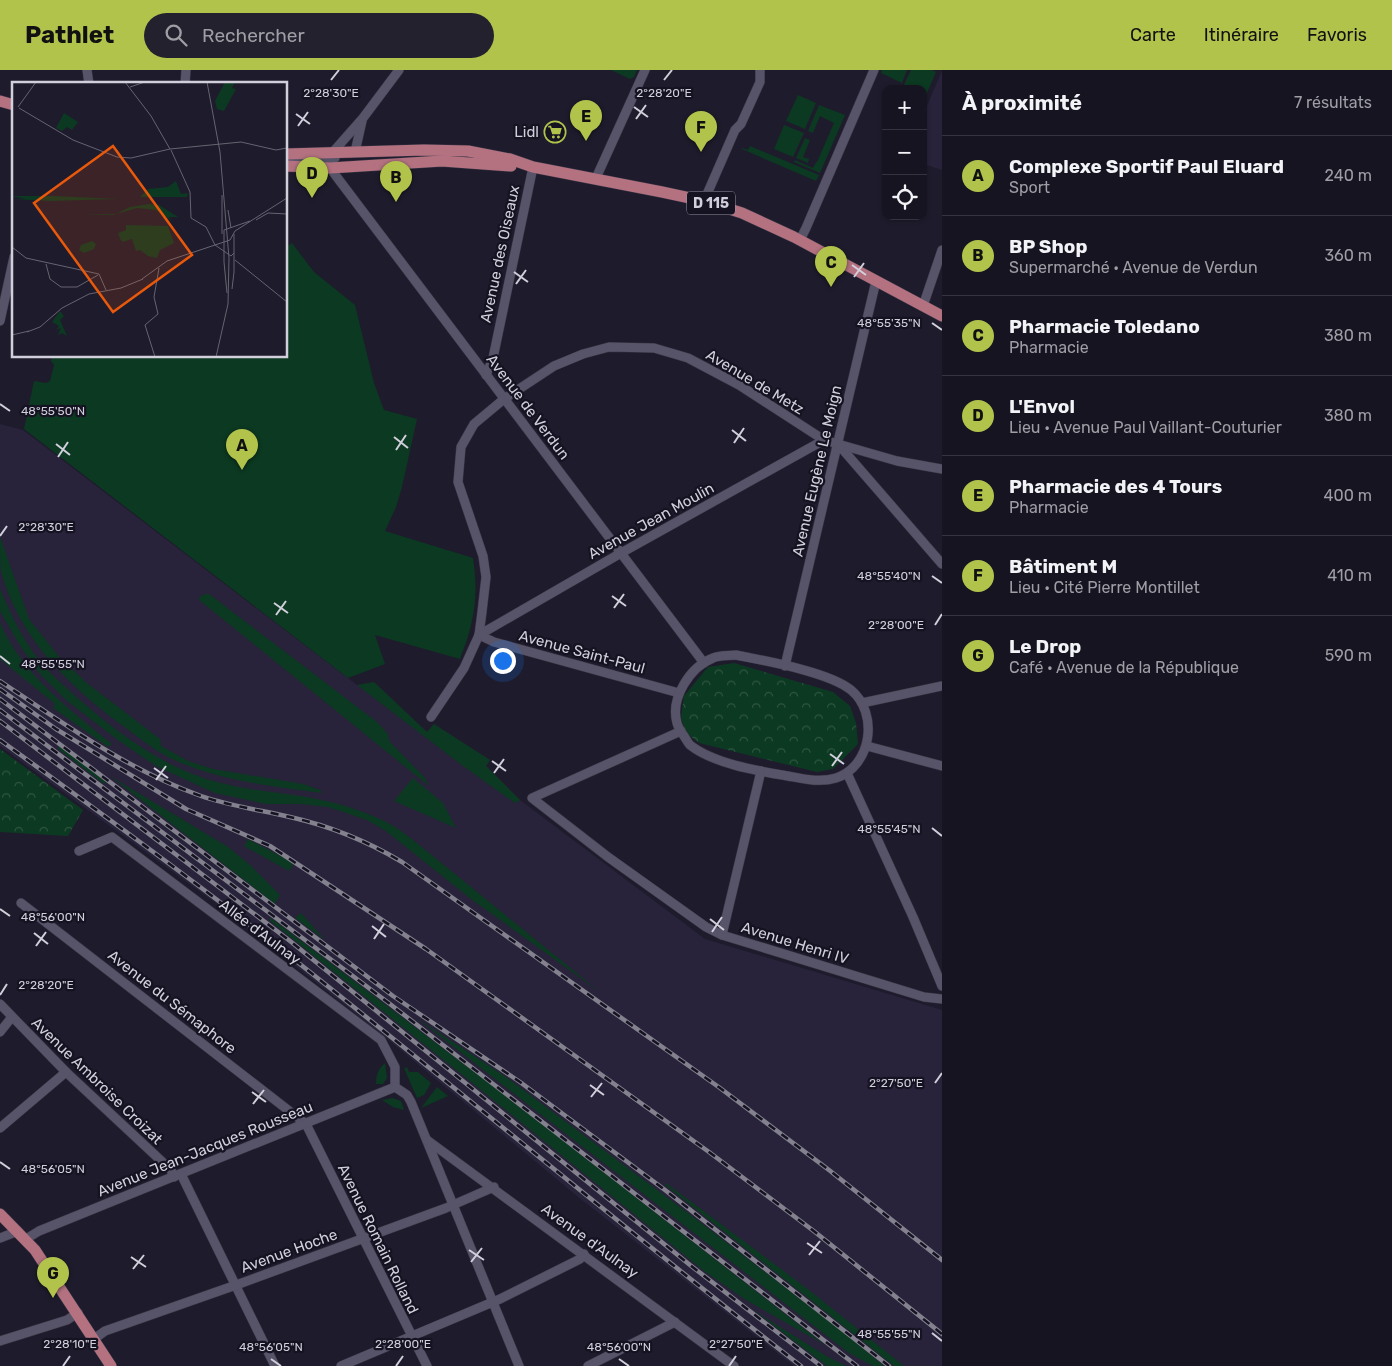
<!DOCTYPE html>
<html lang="fr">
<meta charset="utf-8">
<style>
:root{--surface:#161421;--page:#23212e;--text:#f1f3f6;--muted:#9e9ea5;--line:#35333f;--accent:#b2c34c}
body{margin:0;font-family:Rubik,sans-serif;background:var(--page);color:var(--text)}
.controls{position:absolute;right:15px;top:15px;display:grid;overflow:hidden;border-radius:10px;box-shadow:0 1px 4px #0004}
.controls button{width:45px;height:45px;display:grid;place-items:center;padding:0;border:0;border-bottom:1px solid var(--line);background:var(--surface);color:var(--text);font:25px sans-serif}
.you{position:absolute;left:502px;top:590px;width:18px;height:18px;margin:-12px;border:4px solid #fff;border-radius:50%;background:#1a73e8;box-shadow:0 0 0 8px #1a73e833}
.badge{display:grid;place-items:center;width:32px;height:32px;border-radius:50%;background:var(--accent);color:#111;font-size:16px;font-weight:700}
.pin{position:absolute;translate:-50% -41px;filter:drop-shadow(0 1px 2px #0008)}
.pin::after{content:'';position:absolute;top:26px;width:18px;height:15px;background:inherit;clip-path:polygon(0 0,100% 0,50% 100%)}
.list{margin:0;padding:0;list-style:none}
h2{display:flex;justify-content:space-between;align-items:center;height:65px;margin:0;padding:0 20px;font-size:21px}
h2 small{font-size:16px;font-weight:400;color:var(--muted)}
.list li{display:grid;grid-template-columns:32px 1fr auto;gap:15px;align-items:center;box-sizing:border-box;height:80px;padding:0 20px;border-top:1px solid var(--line)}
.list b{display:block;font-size:19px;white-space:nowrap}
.list p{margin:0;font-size:16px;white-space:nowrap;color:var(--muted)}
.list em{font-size:16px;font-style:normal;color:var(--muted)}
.icon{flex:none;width:28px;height:28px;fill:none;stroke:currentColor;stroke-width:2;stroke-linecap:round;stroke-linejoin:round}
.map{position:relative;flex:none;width:942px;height:1296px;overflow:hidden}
header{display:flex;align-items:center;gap:30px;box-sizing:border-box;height:70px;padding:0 25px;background:var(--accent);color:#111}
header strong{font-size:24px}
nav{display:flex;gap:28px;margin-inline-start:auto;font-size:18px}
.search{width:350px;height:45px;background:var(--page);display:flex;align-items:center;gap:12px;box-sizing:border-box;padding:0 18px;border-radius:28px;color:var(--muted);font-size:19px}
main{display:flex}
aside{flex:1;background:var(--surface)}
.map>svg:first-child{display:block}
.built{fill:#28233a}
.grass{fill:#0c3921}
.forest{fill:url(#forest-crowns)}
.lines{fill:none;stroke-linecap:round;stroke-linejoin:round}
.minor-casing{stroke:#393544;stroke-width:10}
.major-casing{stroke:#393544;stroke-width:12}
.minor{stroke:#575368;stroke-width:9}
.major{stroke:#b47281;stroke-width:11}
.rail-casing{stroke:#84818f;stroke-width:4.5}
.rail{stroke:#151222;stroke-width:2.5;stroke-dasharray:8;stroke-linecap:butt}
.ticks{fill:none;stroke:#d1cfdb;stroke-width:2}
.labels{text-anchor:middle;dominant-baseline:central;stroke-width:4.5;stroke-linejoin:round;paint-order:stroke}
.shield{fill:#151222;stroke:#9996a4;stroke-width:1}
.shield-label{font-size:14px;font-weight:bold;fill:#d1cfdb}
.poi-label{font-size:15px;fill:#d1cfdb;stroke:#151222;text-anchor:end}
.street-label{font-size:15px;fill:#d1cfdb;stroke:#151222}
.inset-road{fill:none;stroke:#666372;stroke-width:1}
.view{fill:#e8590c;fill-opacity:0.15;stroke:#e8590c;stroke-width:2.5}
.inset-edge{fill:none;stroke:#d1cfdb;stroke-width:2.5}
.ticks-label{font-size:12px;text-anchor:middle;fill:#d1cfdb;stroke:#151222;stroke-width:4.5;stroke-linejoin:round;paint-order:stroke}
</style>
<header>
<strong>Pathlet</strong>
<div class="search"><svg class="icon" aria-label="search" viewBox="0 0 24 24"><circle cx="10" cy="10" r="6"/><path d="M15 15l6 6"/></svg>Rechercher</div>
<nav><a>Carte</a><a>Itinéraire</a><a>Favoris</a></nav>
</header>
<main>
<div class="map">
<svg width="942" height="1296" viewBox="0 0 942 1296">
<defs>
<pattern id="forest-crowns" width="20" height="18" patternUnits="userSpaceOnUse" patternTransform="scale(1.25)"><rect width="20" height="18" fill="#0c3921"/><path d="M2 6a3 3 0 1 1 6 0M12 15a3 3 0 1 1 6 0" fill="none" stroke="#2e5541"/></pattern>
</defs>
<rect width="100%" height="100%" fill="#1e1b2c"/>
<g class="built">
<polygon points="942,1 942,100 923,94 923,45"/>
<polygon points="0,354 23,360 357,615 374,612 427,662 434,654 490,690 486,696 520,730 705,869 942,940 942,1296 794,1296 577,1126 385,967 217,834 0,676"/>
</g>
<g class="grass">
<polygon points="611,0 637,0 634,7 630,9"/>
<polygon points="882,0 907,0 902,13 881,3"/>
<polygon points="911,0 932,0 936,2 923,32 923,19 902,19"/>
<polygon points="798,25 816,33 805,59 786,51"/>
<polygon points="819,35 845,45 820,103 794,92 795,90 813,98 816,92 817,92 834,53 820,46 813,63 808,61"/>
<polygon points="784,55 804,63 793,87 774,79"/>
<polygon points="805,68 810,70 803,87 809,89 808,93 796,88"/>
<polygon points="750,76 819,105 816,111 742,79 742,78 748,80"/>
<path d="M 292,173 L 314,202 L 355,235 L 374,313 L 384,340 L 417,349 L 402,417 L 396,437 L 385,461 L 473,488 C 479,527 474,553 460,589 L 375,565 L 385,594 L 348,608 L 24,359 L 34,311 L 46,313 L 50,311 L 54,295 L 51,291 L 52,286 L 286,286 L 286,177 Z"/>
<path d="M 0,467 L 29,549 L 61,589 L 88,614 L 160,669 L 161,676 L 188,691 L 213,699 L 303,714 L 320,720 L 322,723 C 271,716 220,711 172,689 C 153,680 136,665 119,653 C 66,613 18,566 1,501 C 0,491 0,477 0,467 Z"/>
<path d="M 0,519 C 10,543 22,568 38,589 C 48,602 61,613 73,624 C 114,661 166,700 221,713 C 256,722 291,723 326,731 C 342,734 380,747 393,756 C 402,761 410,768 418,774 L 600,922 L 471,829 L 386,761 L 367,750 L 328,737 L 300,734 L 266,734 L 215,723 L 156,696 L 118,670 L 66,630 L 40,604 L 19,574 L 0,541 Z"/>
<polygon points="204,524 209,524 377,652 388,664 389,671 425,708 429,716 198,529"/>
<path d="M 0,553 C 23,605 69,639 112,674 L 108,677 L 53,638 L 55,634 L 0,589 Z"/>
<polygon points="374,612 427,662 434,654 490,690 486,696 520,730 515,733 463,696 357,615"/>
<polygon points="59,675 106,712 104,714 58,679"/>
<polygon points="110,706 228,777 250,795 280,825 275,834"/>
<polygon points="413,708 443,733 456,758 394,731"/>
<polygon points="248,769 294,793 289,801 244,776"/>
<polygon points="301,843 325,870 295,848"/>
<polygon points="271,848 490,1014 825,1275 746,1230 704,1201 486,1024 269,850"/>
<polygon points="415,947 506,1007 696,1149 838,1258 884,1296 873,1296 849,1283"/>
<path d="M 385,993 L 387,1008 L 383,1014 L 376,1014 C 376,1005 378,999 385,993 Z"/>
<polygon points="407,997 409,1002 418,1002 431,1013 424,1025 417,1028 404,998"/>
<polygon points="437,1017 448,1026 421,1038"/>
<polygon points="393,1028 401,1031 404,1040 393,1037 382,1030"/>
<polygon points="666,1113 809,1220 904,1296 894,1296 665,1115"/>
<polygon points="753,1240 828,1287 846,1296 827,1296"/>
</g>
<g class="forest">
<polygon points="734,593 833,622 850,636 856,653 858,674 833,699 817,702 699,673 685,662 681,647 684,626 708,597"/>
<polygon points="0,679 83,740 68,766 0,762"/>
</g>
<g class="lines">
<g class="minor-casing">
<g id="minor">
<polyline points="87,0 89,14"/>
<polyline points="399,0 363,48 333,82 330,98 704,593"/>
<polyline points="185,14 186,0"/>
<polyline points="350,83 355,82 362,51"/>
<polyline points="286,90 335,88"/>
<polyline points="596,108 645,0"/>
<polyline points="704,131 735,60 741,54 760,12 760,0"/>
<polyline points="800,170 806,158 874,0"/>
<polyline points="923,236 942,180"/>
<polyline points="0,251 14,187"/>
<polyline points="486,305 493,288 533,97"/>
<polyline points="838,374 942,494"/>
<polyline points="479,565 621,483 824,370"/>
<polyline points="479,565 494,572 679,623"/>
<path d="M 736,585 C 766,591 829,602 851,620 C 879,643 872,696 836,708 C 820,713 804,709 788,706 C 759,701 714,694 690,675 C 688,673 686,669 684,666 C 681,662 678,657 677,653 C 670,628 690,597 713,588 C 720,585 728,586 736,585 Z"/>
<polyline points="785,596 876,211"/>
<polyline points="862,633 942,616"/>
<polyline points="431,647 464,598 479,565 482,542 486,507 483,486 458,412 461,377 474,354 504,329 554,296 583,284 609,277 654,278 688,288 739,315 824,370 897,391 942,399"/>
<polyline points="681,661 532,728 608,787 706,857 722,865 924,927 942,929"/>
<polyline points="867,676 942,696"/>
<polyline points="847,703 913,847 942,916"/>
<polyline points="79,781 112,767 381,970 395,997 395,1017"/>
<polyline points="21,833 306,1054 427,1296"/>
<polyline points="722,865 761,701"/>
<polyline points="0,934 66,1002 171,1100 174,1107"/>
<polyline points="0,962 12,947"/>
<polyline points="395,1017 407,1025 411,1032 519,1296"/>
<polyline points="0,1058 66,1002"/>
<polyline points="427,1070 734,1296"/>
<polyline points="181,1104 275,1296"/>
<polyline points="0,1168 18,1161"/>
<polyline points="26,1169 39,1161 395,1017"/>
<polyline points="94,1269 105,1261 239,1214 446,1138 494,1117"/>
<polyline points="0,1271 67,1250 78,1243"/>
<polyline points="341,1296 500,1229 580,1189 584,1184"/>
<polyline points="588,1296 675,1252"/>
</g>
</g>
<g class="major-casing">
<g id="major">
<polyline points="0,31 14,35"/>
<polyline points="286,84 424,80 468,81 510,89 533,97 662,122 704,131 742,143 794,167 942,246"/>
<polyline points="286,96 330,98 442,91 511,96"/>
<polyline points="0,1144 35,1180 111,1296"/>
</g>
</g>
<use href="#minor" class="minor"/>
<use href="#major" class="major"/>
<g class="rail-casing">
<g id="rail">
<path d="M 0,611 C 64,654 128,700 201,726 C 230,736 260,740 290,747 C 330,756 367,771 402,792 L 720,1018 L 829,1100 L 942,1190"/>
<polyline points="0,619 56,659 186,739 270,776 426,879 709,1082 815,1162 942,1264"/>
<polyline points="0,629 393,926 520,1012 665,1120 889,1296"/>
<polyline points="0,640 390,934 857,1296"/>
<polyline points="0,651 290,871 690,1195 821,1296"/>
<path d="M 0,670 C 98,741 196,812 291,887 C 462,1022 629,1163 801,1296"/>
</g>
</g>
<use href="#rail" class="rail"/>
</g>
<path class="ticks" d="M 331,10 L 339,0M 664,10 L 672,0M 634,37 L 648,47M 296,44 L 310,54M 636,49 L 646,35M 298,56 L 308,42M 852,195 L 866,205M 514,202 L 528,212M 854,207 L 864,193M 516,214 L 526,200M 932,253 L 942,260M 0,334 L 10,341M 732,360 L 746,371M 394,367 L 408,378M 734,373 L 744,358M 56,374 L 70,385M 396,380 L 406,365M 58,387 L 68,372M 0,466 L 7,456M 932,506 L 942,513M 612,526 L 626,536M 274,533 L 288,543M 614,538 L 624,524M 276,545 L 286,531M 935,555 L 942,544M 0,586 L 10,594M 830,684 L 844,694M 492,691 L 506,701M 832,696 L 842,682M 154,698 L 168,708M 494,703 L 504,689M 156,710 L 166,696M 932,758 L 942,766M 0,839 L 10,846M 710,849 L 724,860M 372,856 L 386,867M 712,862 L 722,847M 34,863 L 48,874M 374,869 L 384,854M 36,876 L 46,862M 0,925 L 7,914M 935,1013 L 942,1003M 590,1015 L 604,1025M 252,1022 L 266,1032M 591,1027 L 602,1013M 253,1034 L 264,1020M 0,1092 L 10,1099M 807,1173 L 822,1183M 469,1180 L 484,1190M 809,1185 L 820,1171M 131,1187 L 146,1197M 471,1192 L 482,1178M 133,1199 L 144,1185M 932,1263 L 942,1271M 271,1289 L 281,1296M 619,1289 L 629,1296M 63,1296 L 70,1286M 396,1296 L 403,1286M 729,1296 L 736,1286"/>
<defs>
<g id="supermarket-ring" transform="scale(1.125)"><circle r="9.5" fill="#151222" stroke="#b2c34c" stroke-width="1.5"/><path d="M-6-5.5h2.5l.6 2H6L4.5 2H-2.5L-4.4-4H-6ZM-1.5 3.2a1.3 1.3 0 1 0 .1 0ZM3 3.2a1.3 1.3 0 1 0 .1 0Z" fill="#b2c34c"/></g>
</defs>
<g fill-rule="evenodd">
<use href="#supermarket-ring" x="555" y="62"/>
</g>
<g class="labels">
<rect class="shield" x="687" y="121.5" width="48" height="23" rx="4"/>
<g class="shield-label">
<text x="711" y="133">D 115</text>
</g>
<g class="poi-label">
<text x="539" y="62">Lidl</text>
</g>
<g class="street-label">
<text transform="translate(500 184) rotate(-78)">Avenue des Oiseaux</text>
<text transform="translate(755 312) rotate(31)">Avenue de Metz</text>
<text transform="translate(528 337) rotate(53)">Avenue de Verdun</text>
<text transform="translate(817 401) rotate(-77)">Avenue Eugène Le Moign</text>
<text transform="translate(651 451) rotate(-29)">Avenue Jean Moulin</text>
<text transform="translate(582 582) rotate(15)">Avenue Saint-Paul</text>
<text transform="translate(260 862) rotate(37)">Allée d'Aulnay</text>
<text transform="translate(795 873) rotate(17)">Avenue Henri IV</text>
<text transform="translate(172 932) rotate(38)">Avenue du Sémaphore</text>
<text transform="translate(97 1011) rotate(44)">Avenue Ambroise Croizat</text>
<text transform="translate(205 1079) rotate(-22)">Avenue Jean-Jacques Rousseau</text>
<text transform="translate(378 1169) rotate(64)">Avenue Romain Rolland</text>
<text transform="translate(590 1171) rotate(36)">Avenue d'Aulnay</text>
<text transform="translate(289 1181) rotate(-20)">Avenue Hoche</text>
</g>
</g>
<g transform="translate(12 12)">
<rect width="275" height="275" fill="#1e1b2c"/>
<path d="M 213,0 L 223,0 L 220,6 L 224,7 L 212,29 L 205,27 L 203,19 ZM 52,31 L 66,40 L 60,48 L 55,45 L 50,49 L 44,46 ZM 0,114 L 41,114 L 106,117 L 38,119 L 0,117 L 13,117 ZM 137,122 L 147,123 L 166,135 L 157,135 L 160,139 L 144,128 L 125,126 L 101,133 L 73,132 L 104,132 L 118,125 ZM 114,143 L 156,144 L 162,161 L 148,168 L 145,176 L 136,174 L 128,168 L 124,169 L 120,157 L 111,160 L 108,157 L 106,151 L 114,148 Z" fill="#0c3921"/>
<path d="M 164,99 L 169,112 L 176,111 L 175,115 L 128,115 L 136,107 L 156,105 ZM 80,159 L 84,162 L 82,167 L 72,171 L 67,168 L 69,163 ZM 48,229 L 52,234 L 48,238 L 55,254 L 50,251 L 46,253 L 49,246 L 44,248 L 47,244 L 40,240 Z" fill="#0c3921"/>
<path class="inset-road" d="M 113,0 L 139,34 L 158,67M 195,0 L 208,70 L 217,176 L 216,222 L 204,275M 118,5 L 133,0M 6,25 L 24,0M 7,26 L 61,58 L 105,75 L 119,76 L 158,67M 158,67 L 229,60 L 264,68 L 275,66M 159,68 L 178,110 L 179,136 L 194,145 L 203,163 L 219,174 L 222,171M 210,113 L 210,152M 216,128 L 219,146M 244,138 L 256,131 L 275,132M 222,152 L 222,190M 0,165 L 14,176 L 87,192M 223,178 L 275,220M 212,180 L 212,148 L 238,139M 212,180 L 215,211M 34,182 L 38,197 L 49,205 L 65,205 L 86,193M 87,192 L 94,208M 130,197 L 155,179 L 218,158 L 223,149 L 275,116M 220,207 L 222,190M 15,250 L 28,245 L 50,226 L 77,212 L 109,206 L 131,197M 0,253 L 17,249M 143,275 L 133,243 L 146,232 L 142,215 L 147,186"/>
<path class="view" d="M 101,64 L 180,173 L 101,230 L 22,121 Z"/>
<rect width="275" height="275" class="inset-edge"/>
</g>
<g class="ticks-label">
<text x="331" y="27">2°28'30"E</text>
<text x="664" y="27">2°28'20"E</text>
<text x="889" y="257">48°55'35"N</text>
<text x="53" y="345">48°55'50"N</text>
<text x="46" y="461">2°28'30"E</text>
<text x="889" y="510">48°55'40"N</text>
<text x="896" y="559">2°28'00"E</text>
<text x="53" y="598">48°55'55"N</text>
<text x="889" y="763">48°55'45"N</text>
<text x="53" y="851">48°56'00"N</text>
<text x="46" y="919">2°28'20"E</text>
<text x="896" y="1017">2°27'50"E</text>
<text x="53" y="1103">48°56'05"N</text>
<text x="889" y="1268">48°55'55"N</text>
<text x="70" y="1278">2°28'10"E</text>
<text x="403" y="1278">2°28'00"E</text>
<text x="736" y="1278">2°27'50"E</text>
<text x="271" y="1281">48°56'05"N</text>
<text x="619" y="1281">48°56'00"N</text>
</g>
</svg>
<div class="controls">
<button>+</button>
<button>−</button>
<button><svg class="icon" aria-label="locate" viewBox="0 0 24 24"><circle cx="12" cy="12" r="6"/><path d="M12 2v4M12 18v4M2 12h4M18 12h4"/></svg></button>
</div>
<div class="you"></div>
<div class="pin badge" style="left:242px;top:400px">A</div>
<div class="pin badge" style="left:396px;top:132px">B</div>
<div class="pin badge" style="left:831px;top:217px">C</div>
<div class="pin badge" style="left:312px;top:128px">D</div>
<div class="pin badge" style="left:586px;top:71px">E</div>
<div class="pin badge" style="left:701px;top:82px">F</div>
<div class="pin badge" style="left:53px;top:1228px">G</div>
</div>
<aside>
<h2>À proximité<small>7 résultats</small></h2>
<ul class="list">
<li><span class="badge">A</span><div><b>Complexe Sportif Paul Eluard</b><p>Sport</p></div><em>240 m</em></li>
<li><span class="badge">B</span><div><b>BP Shop</b><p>Supermarché · Avenue de Verdun</p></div><em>360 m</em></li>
<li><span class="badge">C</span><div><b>Pharmacie Toledano</b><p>Pharmacie</p></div><em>380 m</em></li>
<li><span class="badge">D</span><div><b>L'Envol</b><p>Lieu · Avenue Paul Vaillant-Couturier</p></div><em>380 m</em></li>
<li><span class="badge">E</span><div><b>Pharmacie des 4 Tours</b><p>Pharmacie</p></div><em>400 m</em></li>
<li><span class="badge">F</span><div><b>Bâtiment M</b><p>Lieu · Cité Pierre Montillet</p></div><em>410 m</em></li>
<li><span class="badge">G</span><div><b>Le Drop</b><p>Café · Avenue de la République</p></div><em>590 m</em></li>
</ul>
</aside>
</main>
